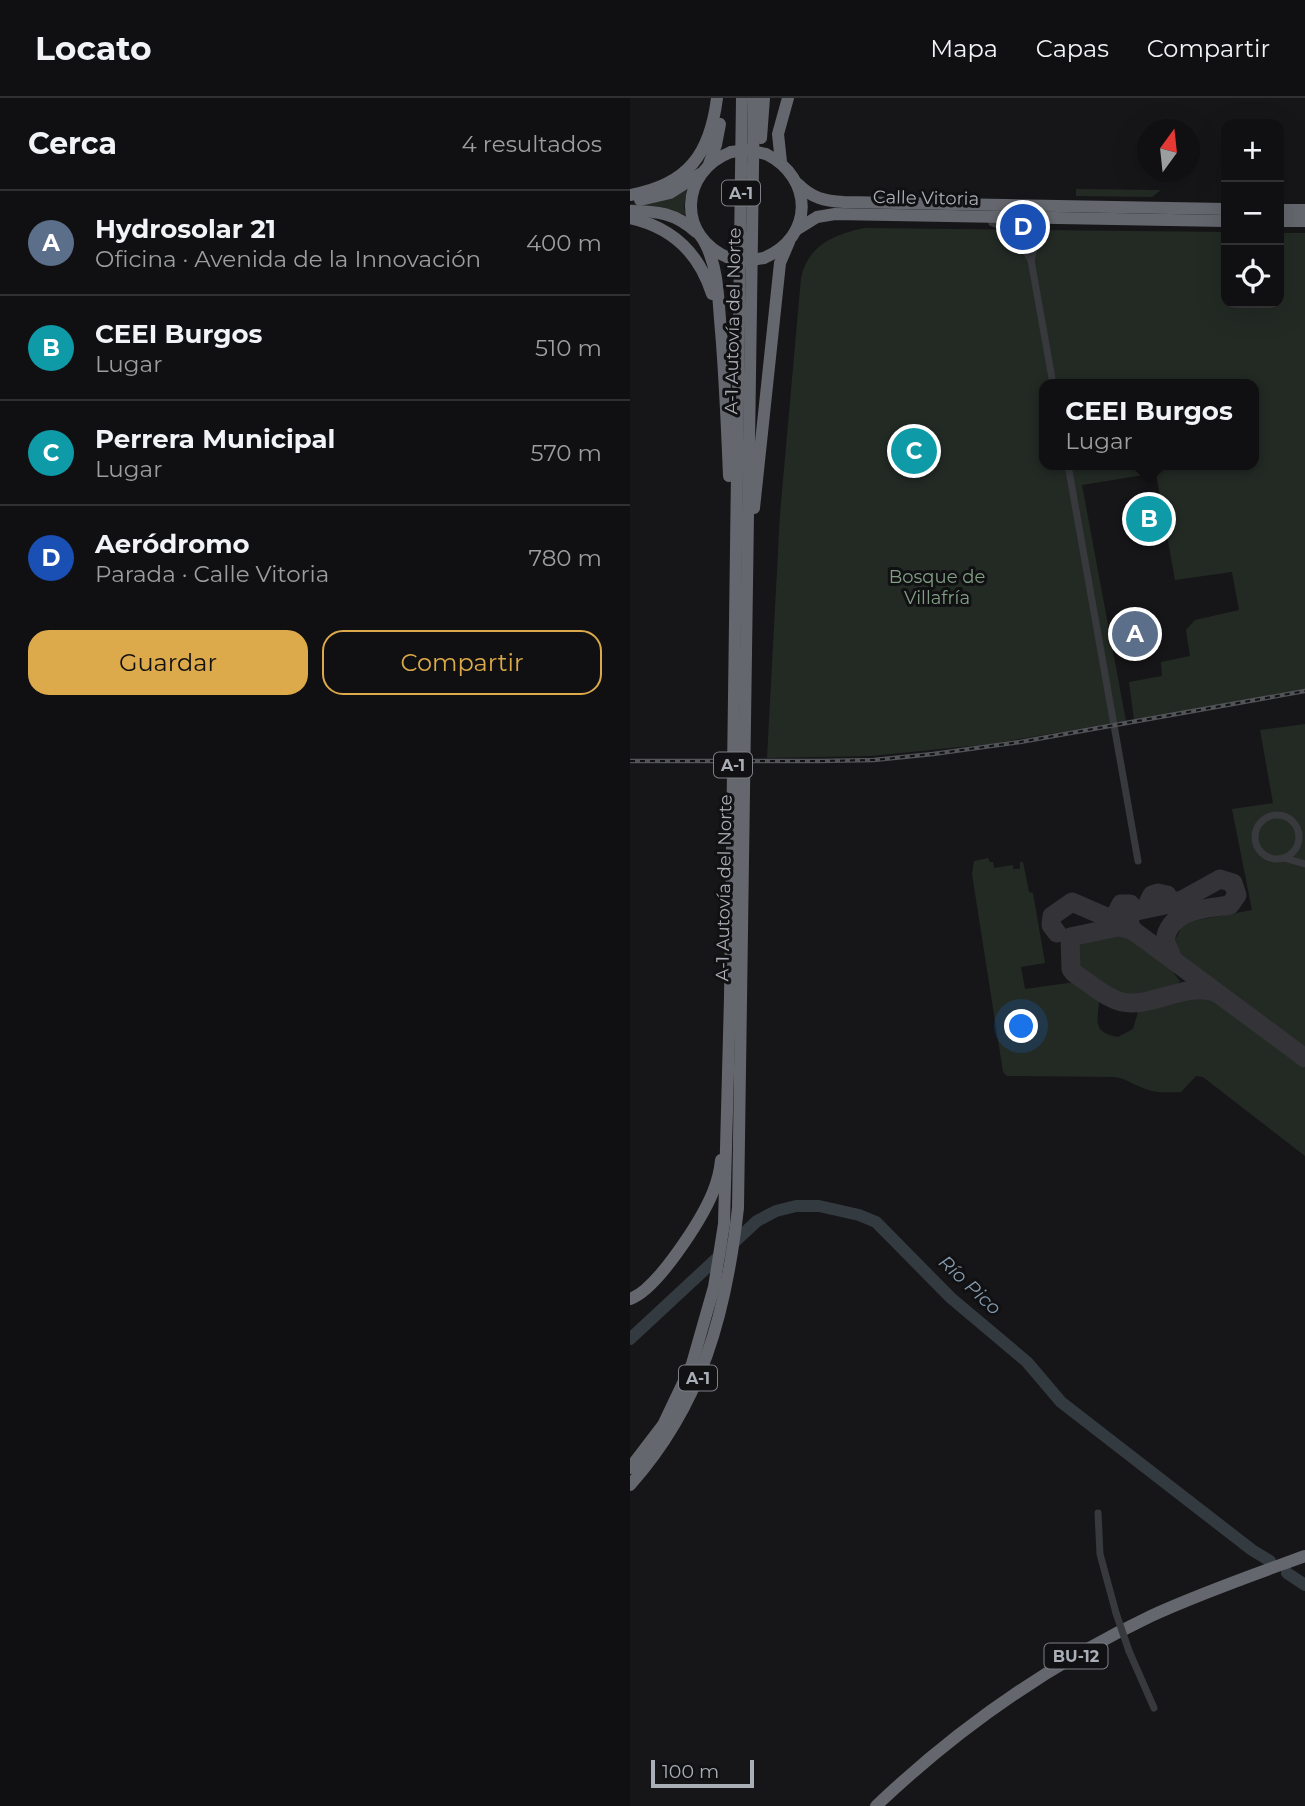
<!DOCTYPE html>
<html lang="es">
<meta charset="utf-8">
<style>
:root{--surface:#101012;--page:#19191b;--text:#f1f3f6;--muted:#9c9d9f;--line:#303032;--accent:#dcaa4a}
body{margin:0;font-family:Montserrat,sans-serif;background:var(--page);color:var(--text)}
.controls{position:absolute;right:21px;top:21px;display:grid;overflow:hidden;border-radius:14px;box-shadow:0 7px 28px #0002}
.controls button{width:63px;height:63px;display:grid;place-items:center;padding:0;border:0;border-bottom:2px solid var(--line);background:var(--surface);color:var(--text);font:35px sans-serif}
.compass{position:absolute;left:507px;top:21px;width:63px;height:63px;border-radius:50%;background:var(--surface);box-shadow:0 7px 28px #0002;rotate:15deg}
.scale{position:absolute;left:21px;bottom:18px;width:103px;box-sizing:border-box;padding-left:7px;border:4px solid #aaaeb6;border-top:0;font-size:19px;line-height:24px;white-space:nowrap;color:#aaaeb6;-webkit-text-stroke:5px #111113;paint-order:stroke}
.you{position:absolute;left:392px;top:929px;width:24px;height:24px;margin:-18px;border:5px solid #fff;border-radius:50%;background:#1a73e8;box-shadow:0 0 0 10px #1a73e833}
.badge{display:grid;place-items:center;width:46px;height:46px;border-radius:50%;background:var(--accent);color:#fff;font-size:23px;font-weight:700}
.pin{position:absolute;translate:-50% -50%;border:4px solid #fff;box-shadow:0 2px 7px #0006}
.popup{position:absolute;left:409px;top:281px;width:220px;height:91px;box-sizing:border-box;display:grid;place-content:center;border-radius:14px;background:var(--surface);filter:drop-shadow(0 2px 5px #0005);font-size:23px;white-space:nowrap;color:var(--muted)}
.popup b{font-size:26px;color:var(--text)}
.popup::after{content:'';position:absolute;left:50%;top:100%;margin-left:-14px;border:14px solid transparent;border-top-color:var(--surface)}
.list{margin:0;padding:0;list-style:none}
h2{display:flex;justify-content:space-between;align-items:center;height:91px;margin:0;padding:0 28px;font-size:30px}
h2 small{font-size:23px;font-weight:400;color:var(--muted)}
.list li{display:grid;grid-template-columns:46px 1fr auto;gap:21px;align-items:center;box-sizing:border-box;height:105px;padding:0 28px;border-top:2px solid var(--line)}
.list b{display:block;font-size:26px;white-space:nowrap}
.list p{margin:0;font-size:23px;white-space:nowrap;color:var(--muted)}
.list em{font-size:23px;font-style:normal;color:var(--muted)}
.actions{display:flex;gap:14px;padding:21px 28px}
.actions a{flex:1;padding:16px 0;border:2px solid var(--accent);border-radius:21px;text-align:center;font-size:24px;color:var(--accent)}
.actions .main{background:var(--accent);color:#111}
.icon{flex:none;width:38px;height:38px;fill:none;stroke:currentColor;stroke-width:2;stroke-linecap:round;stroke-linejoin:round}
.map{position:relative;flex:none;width:675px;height:1708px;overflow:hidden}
header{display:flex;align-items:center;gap:42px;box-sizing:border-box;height:98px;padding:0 35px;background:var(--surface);border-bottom:2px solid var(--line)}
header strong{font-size:33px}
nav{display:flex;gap:38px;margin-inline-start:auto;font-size:24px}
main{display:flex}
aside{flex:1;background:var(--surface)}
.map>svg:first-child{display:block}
.green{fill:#232a24;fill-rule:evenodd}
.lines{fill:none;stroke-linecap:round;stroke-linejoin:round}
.river{stroke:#333b41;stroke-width:12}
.taxiway{stroke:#343438;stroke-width:19}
.street{stroke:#38393c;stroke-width:7}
.highway{stroke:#64676d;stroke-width:12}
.rail-casing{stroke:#515357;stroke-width:4.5}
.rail{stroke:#111113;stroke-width:2;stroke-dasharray:5;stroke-linecap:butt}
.street-bridge{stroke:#38393c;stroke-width:7}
.highway-bridge{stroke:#64676d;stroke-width:12}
.labels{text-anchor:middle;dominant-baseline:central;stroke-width:6;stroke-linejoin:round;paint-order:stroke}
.shield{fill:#111113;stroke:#7c7f85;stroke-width:2}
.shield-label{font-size:16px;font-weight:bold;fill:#aaaeb6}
.street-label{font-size:18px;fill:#aaaeb6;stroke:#111113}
.park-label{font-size:18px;fill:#839f85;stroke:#111113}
.water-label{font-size:19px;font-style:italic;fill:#859bad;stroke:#111113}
</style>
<header>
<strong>Locato</strong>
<nav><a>Mapa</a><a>Capas</a><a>Compartir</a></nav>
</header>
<main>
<aside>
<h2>Cerca<small>4 resultados</small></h2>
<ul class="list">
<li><span class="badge" style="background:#5c6f8a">A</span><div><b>Hydrosolar 21</b><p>Oficina · Avenida de la Innovación</p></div><em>400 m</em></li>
<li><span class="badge" style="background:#0f9aa8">B</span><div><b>CEEI Burgos</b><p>Lugar</p></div><em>510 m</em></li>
<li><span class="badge" style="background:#0f9aa8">C</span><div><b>Perrera Municipal</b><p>Lugar</p></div><em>570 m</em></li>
<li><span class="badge" style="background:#1a4fb4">D</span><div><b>Aeródromo</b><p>Parada · Calle Vitoria</p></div><em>780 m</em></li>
</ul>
<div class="actions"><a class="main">Guardar</a><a>Compartir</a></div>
</aside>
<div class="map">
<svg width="675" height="1708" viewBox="0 0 675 1708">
<rect width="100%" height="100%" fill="#161618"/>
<g class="green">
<polygon points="57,91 54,109 56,117 31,109 0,109 0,106 21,104"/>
<polygon points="446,91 527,92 531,92 522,99 446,98"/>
<path d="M 235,130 L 596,134 L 596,205 L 649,205 L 649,135 L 675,135 L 675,591 L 504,622 L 499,584 L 532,578 L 531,564 L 560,558 L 556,532 L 565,522 L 609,512 L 602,474 L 545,482 L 526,375 L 452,387 L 496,623 L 360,646 L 241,658 L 137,660 L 150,416 L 171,180 C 178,147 205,136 235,130 ZM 414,286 L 624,286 L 624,367 L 414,367 Z"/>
<polygon points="675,626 675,949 551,858 544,844 552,828 563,823 622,812 602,711 643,705 630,632"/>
<path d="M 358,760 L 360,764 L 363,764 L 364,770 L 383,767 L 383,771 L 390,771 L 390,764 L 393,764 L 399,794 L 403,795 L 415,865 L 391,869 L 395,891 L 445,884 L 469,901 C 469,921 460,934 488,939 L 503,931 L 508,914 L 512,910 L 573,898 L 581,901 L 675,970 L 675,1058 L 573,979 L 566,978 L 551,994 C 542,994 531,995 522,993 C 508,990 499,981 484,979 L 377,978 L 373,974 L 342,776 L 344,763 Z"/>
<polygon points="484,838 500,841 542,873 550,883 546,890 493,898 457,877 451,872 447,852 449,847 454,843"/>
</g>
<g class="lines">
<g class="river">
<polyline points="0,1241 127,1123 146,1113 166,1108 189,1108 229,1117 246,1124 321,1200 397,1264 431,1304 622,1452 640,1463"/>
<polyline points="657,1475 675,1487"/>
</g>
<g class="taxiway">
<polyline points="497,828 488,822 486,816 491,806 500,806 506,813 540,806 537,797 528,795 522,797 518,805"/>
<path d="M 497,831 L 488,829 L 440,839 L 441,871 L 444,875 C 458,884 475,900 492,904 C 522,910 555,884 585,894"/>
<path d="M 504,834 C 499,826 497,820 505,813 L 552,802 L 590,781 L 603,785 L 607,797 L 600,807 C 575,811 539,811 535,843 L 543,861"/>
<polyline points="427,835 421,827 422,818 442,804 497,828 675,960"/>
</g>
<g class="street">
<polyline points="362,125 374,129 385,137 401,162 423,286"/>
<polyline points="401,162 408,135 416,126"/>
<polyline points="438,367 508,763"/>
<circle cx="647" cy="739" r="22"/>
<polyline points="654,760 675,766"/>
<polyline points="468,1415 470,1456 486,1515"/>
<polyline points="499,1553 524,1610"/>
</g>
<g class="highway">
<polyline points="131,40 134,0"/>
<polyline points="151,64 148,36 158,0"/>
<polyline points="79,66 86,47 90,26"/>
<path d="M 168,86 C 182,100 194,103 214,104 L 596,111"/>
<path d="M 0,97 C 58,87 80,56 87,0"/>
<polyline points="10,102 40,95 70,76"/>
<polyline points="649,112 675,112"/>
<path d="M 0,113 C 27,113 46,115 66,134"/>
<path d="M 0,120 C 42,129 69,155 82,196"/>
<polyline points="649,123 675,123"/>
<polyline points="166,132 187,119 205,116 596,123"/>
<path d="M 74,143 C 89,170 88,203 91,233 C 95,281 97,329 99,378"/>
<path d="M 99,160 C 47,139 49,74 101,54"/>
<path d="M 134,160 C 184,139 184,80 136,56"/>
<polyline points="124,410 150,165 159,144"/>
<path d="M 0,1201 C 27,1192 72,1121 83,1094 C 87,1084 90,1073 91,1062"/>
<polyline points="0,1370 33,1327 62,1266 84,1189 94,1126 100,899 112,0"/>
<path d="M 0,1387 C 72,1306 96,1216 108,1110 L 124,0"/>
<path d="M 246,1708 C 327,1631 420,1566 521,1518 C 571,1495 623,1477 675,1458"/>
</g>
<g class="rail-casing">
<polyline id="rail" points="0,663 190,663 244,662 303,656 390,644 675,593"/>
</g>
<use href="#rail" class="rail"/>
<polyline class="street-bridge" points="486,1515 499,1553"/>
<g class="highway-bridge">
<polyline points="101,54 118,52 136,56"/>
<polyline points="99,160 116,163 134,160"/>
</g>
</g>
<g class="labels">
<g class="shield">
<rect x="92" y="82.5" width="38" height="25" rx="5"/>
<rect x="84" y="654.5" width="38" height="25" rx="5"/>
<rect x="49" y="1267.5" width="38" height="25" rx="5"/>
<rect x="414.5" y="1545.5" width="63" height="25" rx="5"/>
</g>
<g class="shield-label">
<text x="111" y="95">A-1</text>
<text x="103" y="667">A-1</text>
<text x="68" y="1280">A-1</text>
<text x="446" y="1558">BU-12</text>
</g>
<g class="street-label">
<text transform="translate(296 100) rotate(1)">Calle Vitoria</text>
<text transform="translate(103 223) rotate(-89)">A-1 Autovía del Norte</text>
<text transform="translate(94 790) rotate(-89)">A-1 Autovía del Norte</text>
</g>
<g class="park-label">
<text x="307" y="479">Bosque de<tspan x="307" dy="21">Villafría</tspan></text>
</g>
<g class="water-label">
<text transform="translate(340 1187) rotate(43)">Río Pico</text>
</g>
</g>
</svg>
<div class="controls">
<button>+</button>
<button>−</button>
<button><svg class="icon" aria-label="locate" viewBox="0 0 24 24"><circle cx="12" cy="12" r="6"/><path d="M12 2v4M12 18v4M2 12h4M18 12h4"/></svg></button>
</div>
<svg class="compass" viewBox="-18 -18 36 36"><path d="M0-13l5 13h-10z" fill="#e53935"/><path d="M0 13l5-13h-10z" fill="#9c9d9f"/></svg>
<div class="scale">100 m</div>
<div class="you"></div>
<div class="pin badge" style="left:505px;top:536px;background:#5c6f8a">A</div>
<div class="pin badge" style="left:519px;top:421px;background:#0f9aa8">B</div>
<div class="popup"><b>CEEI Burgos</b>Lugar</div>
<div class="pin badge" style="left:284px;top:353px;background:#0f9aa8">C</div>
<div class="pin badge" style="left:393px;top:129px;background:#1a4fb4">D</div>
</div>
</main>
